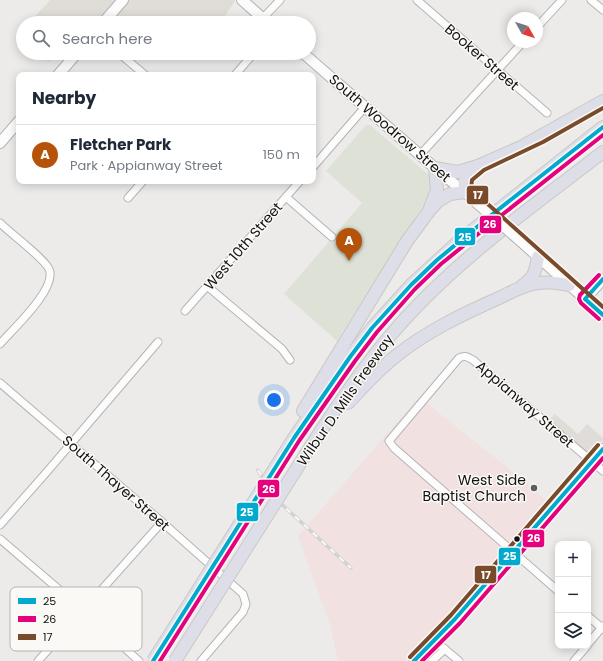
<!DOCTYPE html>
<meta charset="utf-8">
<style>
:root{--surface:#fff;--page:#f6f6f7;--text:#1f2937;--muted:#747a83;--line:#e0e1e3;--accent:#b45309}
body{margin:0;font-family:Poppins,sans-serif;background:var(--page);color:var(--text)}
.controls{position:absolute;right:12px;bottom:12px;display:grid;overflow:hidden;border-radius:8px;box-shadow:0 2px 10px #0003}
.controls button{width:36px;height:36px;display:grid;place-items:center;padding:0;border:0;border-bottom:1px solid var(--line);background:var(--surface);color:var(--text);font:20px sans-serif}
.compass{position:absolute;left:507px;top:12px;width:36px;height:36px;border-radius:50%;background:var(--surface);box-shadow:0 2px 10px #0003;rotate:129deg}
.you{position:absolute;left:274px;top:400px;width:14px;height:14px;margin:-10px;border:3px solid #fff;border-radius:50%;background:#1a73e8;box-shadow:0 0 0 6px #1a73e833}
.badge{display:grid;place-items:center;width:26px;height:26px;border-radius:50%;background:var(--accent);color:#fff;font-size:13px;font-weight:700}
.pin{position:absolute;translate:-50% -33px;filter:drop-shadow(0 1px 2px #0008)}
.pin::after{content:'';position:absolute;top:21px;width:14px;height:12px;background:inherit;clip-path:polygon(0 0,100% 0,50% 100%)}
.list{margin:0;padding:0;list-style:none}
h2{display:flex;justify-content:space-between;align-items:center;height:52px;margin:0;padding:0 16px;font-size:17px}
h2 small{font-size:13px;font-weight:400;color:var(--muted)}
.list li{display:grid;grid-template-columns:26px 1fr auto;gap:12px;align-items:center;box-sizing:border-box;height:60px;padding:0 16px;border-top:1px solid var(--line)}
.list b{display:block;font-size:15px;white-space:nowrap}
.list p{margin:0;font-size:13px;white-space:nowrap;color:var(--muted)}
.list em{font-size:13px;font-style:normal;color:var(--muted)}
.icon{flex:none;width:22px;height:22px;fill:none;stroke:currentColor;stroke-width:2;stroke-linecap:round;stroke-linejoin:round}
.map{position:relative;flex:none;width:603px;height:661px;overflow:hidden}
.search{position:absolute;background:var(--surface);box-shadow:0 2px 10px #0003;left:16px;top:16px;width:300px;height:44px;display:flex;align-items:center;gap:10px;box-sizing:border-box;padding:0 14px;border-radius:22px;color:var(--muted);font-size:15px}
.panel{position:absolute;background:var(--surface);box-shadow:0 2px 10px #0003;left:16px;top:72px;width:300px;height:112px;border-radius:8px}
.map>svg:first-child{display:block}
.built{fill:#e0ddd8}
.industrial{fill:#f1e2e1}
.green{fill:#dee2d6}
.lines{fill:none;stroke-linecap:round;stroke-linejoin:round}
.street-casing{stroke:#b5b4b3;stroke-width:9}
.secondary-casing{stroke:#b5b4b3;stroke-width:12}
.highway-casing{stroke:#c8c8c7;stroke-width:14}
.street{stroke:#fcfcfc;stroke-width:7}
.secondary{stroke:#fcfcfc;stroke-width:10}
.highway{stroke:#dedee8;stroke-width:12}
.rail-casing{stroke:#d2d2d0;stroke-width:3.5}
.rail{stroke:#faf9f6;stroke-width:2;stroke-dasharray:6;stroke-linecap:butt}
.secondary-bridge-casing{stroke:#b5b4b3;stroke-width:12;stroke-linecap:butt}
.highway-bridge-casing{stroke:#c8c8c7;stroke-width:14;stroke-linecap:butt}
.secondary-bridge{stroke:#fcfcfc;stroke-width:10}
.highway-bridge{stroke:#dedee8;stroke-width:12}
.bus-1-casing{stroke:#faf9f6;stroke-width:7}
.bus-2-casing{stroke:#faf9f6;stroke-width:7}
.bus-3-casing{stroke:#faf9f6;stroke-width:7}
.bus-1{stroke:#00a9ce;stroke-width:4}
.bus-2{stroke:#e5007d;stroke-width:4}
.bus-3{stroke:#7a4b2a;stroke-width:4}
.poi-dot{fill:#5e5d5c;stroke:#faf9f6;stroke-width:1.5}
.bus-dot{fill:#121110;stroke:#faf9f6;stroke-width:1.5}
.labels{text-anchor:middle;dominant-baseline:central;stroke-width:3;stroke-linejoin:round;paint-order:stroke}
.street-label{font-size:14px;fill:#121110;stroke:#faf9f6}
.poi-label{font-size:14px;fill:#121110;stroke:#faf9f6;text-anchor:end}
.key{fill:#faf9f6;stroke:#b4b3b1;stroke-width:1}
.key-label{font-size:11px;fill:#121110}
.line-badge{stroke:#faf9f6;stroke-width:1.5}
.badge-label{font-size:11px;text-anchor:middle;font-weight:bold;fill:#fff}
</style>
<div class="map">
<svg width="603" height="661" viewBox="0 0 603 661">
<rect width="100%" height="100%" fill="#ecebe9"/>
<g class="built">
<polygon points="50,0 234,0 235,1 220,23 184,23 175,15 168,23 29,23"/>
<polygon points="42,53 66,53 48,62"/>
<polygon points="555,414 578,434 587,424 603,438 603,440 590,455 550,419"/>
</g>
<polygon class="industrial" points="419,397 512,471 550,504 405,661 338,661 330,625 298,536"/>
<polygon class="green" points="366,125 370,125 430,176 430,196 407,229 337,341 284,294 362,203 326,171"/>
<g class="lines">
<g class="street-casing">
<g id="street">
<polyline points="417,0 547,113"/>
<polyline points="591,0 603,10"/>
<polyline points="263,18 280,0"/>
<polyline points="537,27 562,0"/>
<polyline points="119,53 145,75"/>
<polyline points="235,75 254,53"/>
<polyline points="420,155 523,42"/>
<polyline points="313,167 365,107"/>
<polyline points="286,197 332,237"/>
<polyline points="128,198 143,181"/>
<path d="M 0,223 C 11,234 44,258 49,269 C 58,288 12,330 0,344"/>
<polyline points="207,286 282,349 290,360"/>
<polyline points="185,311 300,181"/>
<polyline points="0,383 162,522 243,594 246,604 243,612 201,661"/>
<polyline points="0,525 45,474 158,342"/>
<polyline points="0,539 84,611 139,661"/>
<path d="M 558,591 L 394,448 L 389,441 L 459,358 C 465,355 468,357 473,360 L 603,471"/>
<polyline points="588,616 603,629"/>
<polyline points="435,641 459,661"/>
<polyline points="588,644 603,626"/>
<polyline points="38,661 162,522"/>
<polyline points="432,661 445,649"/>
<polyline points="574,661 587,646"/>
</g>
</g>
<g class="secondary-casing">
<g id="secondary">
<polyline points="242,0 268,23"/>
<polyline points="103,23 123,0"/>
<polyline points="303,53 435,168 468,195"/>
<polyline points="58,75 77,53"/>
<polyline points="0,143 19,121"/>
<polyline points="525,245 603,315"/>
<polyline points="585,299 603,279"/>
<polyline points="414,661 455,619 603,449"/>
</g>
</g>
<g class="highway-casing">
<g id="highway">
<polyline points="430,208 437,190 435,168 457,172 478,166 521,147 603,101"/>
<path d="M 522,286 C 535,276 535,273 538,257"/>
<path d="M 348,403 C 363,387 378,370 396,356 C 427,331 463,314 499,298 C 510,293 521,286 533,284 C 545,281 557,283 569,285"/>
<path d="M 303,411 L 407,241 L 429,211 L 438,201 L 450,194 L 465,192 C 463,178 467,175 478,166"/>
<polyline points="294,438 350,357 372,328 411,285 459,241 603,127"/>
<path d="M 306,454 C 340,401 376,347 421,302 C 476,246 541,200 603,152"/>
</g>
</g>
<use href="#street" class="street"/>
<use href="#secondary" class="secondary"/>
<use href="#highway" class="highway"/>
<g class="rail-casing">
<polyline id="rail" points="258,470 276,499 351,568"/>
</g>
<use href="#rail" class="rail"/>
<g class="secondary-bridge-casing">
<polyline id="secondary-bridge" points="470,197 525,245"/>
</g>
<g class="highway-bridge-casing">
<g id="highway-bridge">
<polyline points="153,661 294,438"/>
<polyline points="175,661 306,454"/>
</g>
</g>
<use href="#secondary-bridge" class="secondary-bridge"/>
<use href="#highway-bridge" class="highway-bridge"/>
<g class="bus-1-casing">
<g id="bus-1">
<polyline points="603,279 585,299 603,315"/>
<polyline points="153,661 294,438 350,357 372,328 411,285 437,260 489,217 603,127"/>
<polyline points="414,661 455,619 603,449"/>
</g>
</g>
<g class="bus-2-casing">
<g id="bus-2">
<polyline points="599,275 580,295 579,299 581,303 599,319"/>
<polyline points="160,661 299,441 355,361 377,332 415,289 441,264 493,222 603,135"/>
<polyline points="422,661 460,623 603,458"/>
</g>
</g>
<g class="bus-3-casing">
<g id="bus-3">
<polyline points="603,108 543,142 484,170 472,180 471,189 603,307"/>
<polyline points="410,657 451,615 598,445"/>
</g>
</g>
<use href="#bus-1" class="bus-1"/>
<use href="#bus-2" class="bus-2"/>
<use href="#bus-3" class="bus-3"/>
</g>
<circle class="poi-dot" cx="534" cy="488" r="4"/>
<circle class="bus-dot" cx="517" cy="539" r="3.5"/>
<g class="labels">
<g class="street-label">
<text transform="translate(482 57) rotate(41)">Booker Street</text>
<text transform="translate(390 128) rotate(41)">South Woodrow Street</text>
<text transform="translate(243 246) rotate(-49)">West 10th Street</text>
<text transform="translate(345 400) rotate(-55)">Wilbur D. Mills Freeway</text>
<text transform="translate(525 404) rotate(41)">Appianway Street</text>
<text transform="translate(116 483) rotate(41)">South Thayer Street</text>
</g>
<g class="poi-label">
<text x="526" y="480">West Side<tspan x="526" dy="16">Baptist Church</tspan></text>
</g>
</g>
<rect x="10" y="587" width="132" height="64" rx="6" class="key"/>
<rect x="18" y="598" width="18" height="6" fill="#00a9ce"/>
<rect x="18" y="616" width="18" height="6" fill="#e5007d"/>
<rect x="18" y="634" width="18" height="6" fill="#7a4b2a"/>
<g class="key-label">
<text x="43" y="605">25</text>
<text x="43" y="623">26</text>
<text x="43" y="641">17</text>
</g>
<g class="line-badge">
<rect x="466" y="185" width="23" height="20" rx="4" fill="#7a4b2a"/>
<rect x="479" y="215" width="23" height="19" rx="4" fill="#e5007d"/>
<rect x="454" y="227" width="22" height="19" rx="4" fill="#00a9ce"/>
<rect x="257" y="479" width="23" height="19" rx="4" fill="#e5007d"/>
<rect x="236" y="502" width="23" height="20" rx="4" fill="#00a9ce"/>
<rect x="522" y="529" width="23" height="19" rx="4" fill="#e5007d"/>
<rect x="498" y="547" width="23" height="19" rx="4" fill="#00a9ce"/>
<rect x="474" y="565" width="23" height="19" rx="4" fill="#7a4b2a"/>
</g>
<g class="badge-label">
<text x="478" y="199">17</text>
<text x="490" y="228">26</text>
<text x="465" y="241">25</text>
<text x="269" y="493">26</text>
<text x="247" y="516">25</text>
<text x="534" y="542">26</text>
<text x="510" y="560">25</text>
<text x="486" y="579">17</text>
</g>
</svg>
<div class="controls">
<button>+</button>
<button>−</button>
<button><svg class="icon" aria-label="layers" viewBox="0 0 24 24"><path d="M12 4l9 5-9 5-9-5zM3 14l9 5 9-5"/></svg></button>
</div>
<svg class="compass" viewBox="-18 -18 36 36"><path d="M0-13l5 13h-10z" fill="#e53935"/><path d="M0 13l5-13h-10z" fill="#747a83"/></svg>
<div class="you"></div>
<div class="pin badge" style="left:349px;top:261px">A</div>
<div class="search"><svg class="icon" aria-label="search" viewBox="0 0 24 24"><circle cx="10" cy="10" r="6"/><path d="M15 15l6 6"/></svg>Search here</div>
<section class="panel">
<h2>Nearby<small></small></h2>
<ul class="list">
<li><span class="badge">A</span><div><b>Fletcher Park</b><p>Park · Appianway Street</p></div><em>150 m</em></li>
</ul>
</section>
</div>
